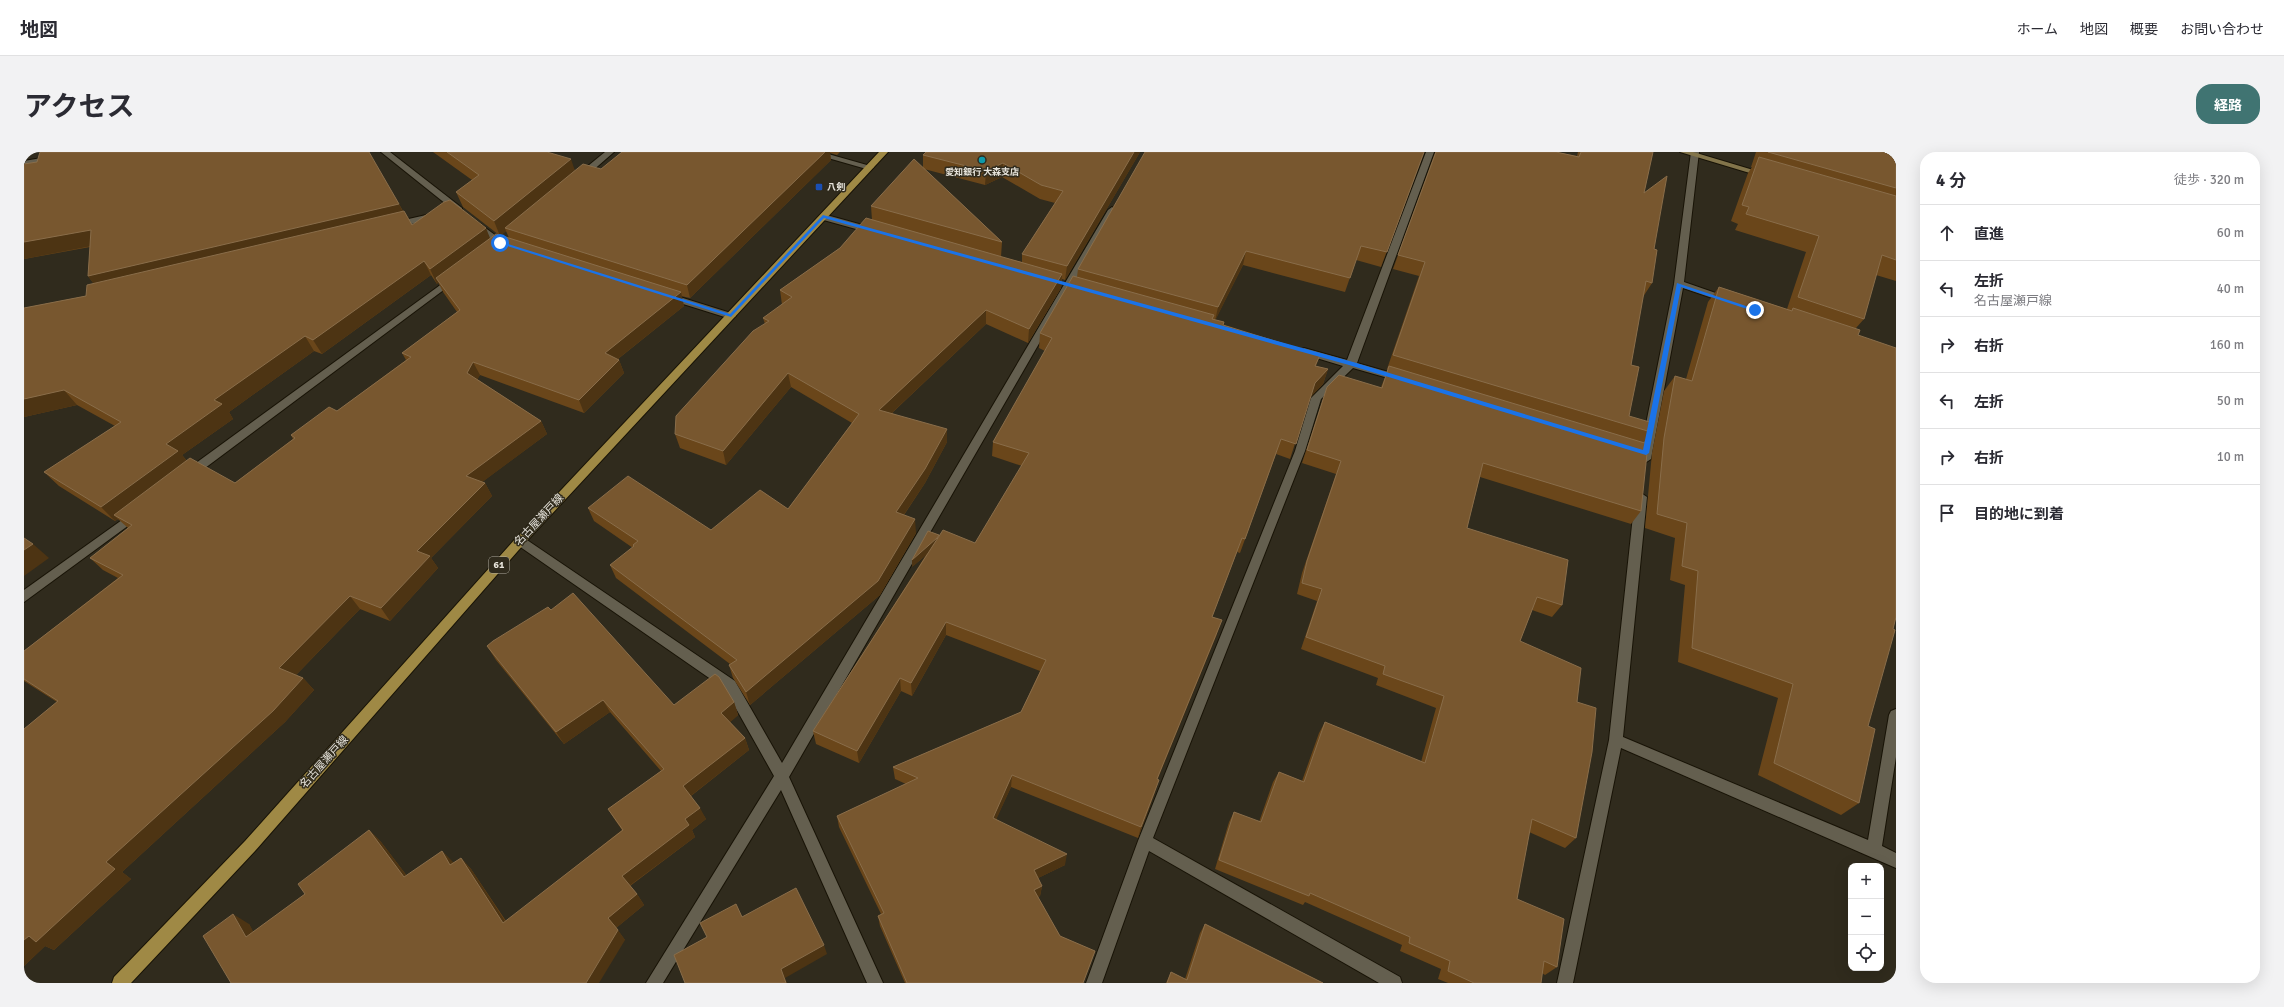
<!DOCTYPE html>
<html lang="ja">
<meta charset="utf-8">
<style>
:root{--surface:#fff;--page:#f2f2f3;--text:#2b2b33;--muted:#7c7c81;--line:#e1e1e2;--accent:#407472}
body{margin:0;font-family:Signika,"Noto Sans JP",sans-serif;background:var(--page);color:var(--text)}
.controls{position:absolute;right:12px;bottom:12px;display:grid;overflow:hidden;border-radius:8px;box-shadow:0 4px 16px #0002}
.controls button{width:36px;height:36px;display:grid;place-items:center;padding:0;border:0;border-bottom:1px solid var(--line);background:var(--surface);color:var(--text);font:20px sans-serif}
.stop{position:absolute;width:12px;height:12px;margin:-9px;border:3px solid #1a73e8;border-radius:50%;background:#fff}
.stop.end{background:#1a73e8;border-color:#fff;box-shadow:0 1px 4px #0008}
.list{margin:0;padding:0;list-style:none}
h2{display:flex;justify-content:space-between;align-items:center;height:52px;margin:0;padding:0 16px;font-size:17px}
h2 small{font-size:13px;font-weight:400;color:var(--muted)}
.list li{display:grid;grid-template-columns:26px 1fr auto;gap:12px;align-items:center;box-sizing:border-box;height:56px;padding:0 16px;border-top:1px solid var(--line)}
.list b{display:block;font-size:15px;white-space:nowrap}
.list p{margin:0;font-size:13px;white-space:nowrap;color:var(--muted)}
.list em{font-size:13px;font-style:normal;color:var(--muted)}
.icon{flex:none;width:22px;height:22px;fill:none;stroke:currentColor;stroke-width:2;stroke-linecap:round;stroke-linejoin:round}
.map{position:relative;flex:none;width:1872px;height:831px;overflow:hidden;border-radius:16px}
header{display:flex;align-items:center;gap:24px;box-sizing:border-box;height:56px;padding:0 20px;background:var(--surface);border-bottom:1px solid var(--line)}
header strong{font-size:19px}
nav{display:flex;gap:22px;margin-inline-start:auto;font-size:14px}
.intro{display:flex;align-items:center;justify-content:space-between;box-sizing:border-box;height:96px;padding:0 24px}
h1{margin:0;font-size:28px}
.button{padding:10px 18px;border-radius:16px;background:var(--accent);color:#fff;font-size:14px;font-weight:700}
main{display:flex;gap:24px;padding:0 24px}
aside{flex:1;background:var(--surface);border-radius:16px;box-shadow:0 4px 16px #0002}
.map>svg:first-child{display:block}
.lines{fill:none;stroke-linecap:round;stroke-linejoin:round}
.street-casing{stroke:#181306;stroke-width:2}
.secondary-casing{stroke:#181306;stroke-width:2}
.primary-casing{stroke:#181306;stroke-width:2}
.street{fill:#645f4f;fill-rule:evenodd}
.secondary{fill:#82744a;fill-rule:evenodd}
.primary{fill:#9f8945;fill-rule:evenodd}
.wall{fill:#6a461a;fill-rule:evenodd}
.shaded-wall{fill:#4d3413}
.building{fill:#78572f;stroke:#896d4a}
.route{fill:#1a73e8}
.culture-dot{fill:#0f9aa8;stroke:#302b1d;stroke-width:1.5}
.transit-dot{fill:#1a4fb4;stroke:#302b1d;stroke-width:1.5}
.labels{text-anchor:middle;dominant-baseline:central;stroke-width:3;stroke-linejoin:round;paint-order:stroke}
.far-poi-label{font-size:9px;font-weight:bold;fill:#e7e4db;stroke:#302b1d}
.shield{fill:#302b1d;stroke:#b0aca2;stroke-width:1}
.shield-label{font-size:10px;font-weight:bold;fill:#e7e4db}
.street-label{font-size:11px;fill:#e7e4db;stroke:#302b1d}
</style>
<header>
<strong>地図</strong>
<nav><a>ホーム</a><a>地図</a><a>概要</a><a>お問い合わせ</a></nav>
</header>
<div class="intro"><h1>アクセス</h1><a class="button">経路</a></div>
<main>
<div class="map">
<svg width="1872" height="831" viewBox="0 0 1872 831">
<rect width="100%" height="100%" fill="#302b1d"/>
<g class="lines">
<g class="street-casing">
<g id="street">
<polygon points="357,0 366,0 438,56 438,60 432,60"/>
<polygon points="581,0 590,0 559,27 553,27 553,23"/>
<polygon points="783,0 797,0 850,15 846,18"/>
<polygon points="1402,0 1410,0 1333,211 1382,225 1383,227 1378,230 1329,216 1297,247 1281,299 1129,686 1376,825 1378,831 1355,831 1125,699 1078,831 1062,831 1114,689 1271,299 1287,246 1319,214 1276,201 1275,199 1280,196 1323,208"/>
<polygon points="1667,0 1675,0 1660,130 1706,146 1708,148 1703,151 1659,136 1627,307 1621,311 1615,307 1650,132"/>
<polygon points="29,4 32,4 32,8 0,15 0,9"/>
<polygon points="1088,55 1092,58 765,625 859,831 843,831 757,638 639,831 622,831 750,624 701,537 492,392 490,389 492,386 500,386 711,529 758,611 1084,58"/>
<polygon points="411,61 414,62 414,66 370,76 366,73 367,71"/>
<polygon points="799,62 853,77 854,79 850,82 796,67 795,65"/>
<polygon points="452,69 479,89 485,91 485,95 473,93 449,74 448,72"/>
<polygon points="430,123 433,124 433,128 169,325 161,325 159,322 161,319"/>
<polygon points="643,141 710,162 712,164 707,167 640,146 640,142"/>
<polygon points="1617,341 1623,345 1599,585 1844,688 1865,563 1867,559 1872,557 1872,605 1858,694 1872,701 1872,716 1597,596 1549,831 1533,831 1585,588 1611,345"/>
<polygon points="112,358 118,362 116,365 0,450 0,438"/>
</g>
</g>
<g class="secondary-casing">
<polygon id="secondary" points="1656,0 1669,0 1746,23 1739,25"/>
</g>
<g class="primary-casing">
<polygon id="primary" points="855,0 864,0 500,392 231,699 107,831 88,831 90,825 221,689 492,386"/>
</g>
<use href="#street" class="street"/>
<use href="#secondary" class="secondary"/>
<use href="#primary" class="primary"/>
</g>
<g class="wall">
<path d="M 409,0 L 523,0 L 551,18 L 577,17 L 598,0 L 816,0 L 813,3 L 806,1 L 807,8 L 666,146 L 657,144 L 660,154 L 594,207 L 595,208 L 600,221 L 560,261 L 456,223 L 453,227 L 517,269 L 523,282 L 458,330 L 461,331 L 468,344 L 407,406 L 414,416 L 366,469 L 336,457 L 272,523 L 279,526 L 290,538 L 261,570 L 98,720 L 107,727 L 30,798 L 21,794 L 0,814 L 0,577 L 33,550 L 0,529 L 0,499 L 94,426 L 79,418 L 66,406 L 104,376 L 94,367 L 91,369 L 35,334 L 20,320 L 91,274 L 53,253 L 0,265 L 0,156 L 62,144 L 70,132 L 64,124 L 66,95 L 0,107 L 0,12 L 375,52 L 379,59 L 388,73 L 466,87 L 475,83 L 439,55 L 432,40 L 448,28 ZM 482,79 L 485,86 L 476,84 ZM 407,123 L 413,132 L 414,130 L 419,140 L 433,160 L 378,201 L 382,208 L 313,259 L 267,283 L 269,287 L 211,331 L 163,309 L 158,303 L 209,267 L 205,260 L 290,199 L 298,202 Z"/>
<path d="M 902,0 L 1116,0 L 1041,128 L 1038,127 L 1037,136 L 1004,191 L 962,172 L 868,261 L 923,290 L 901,331 L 880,363 L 892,381 L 856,443 L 726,553 L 709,526 L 705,513 L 706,512 L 592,426 L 586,413 L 609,396 L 570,369 L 564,356 L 687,378 L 764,357 L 828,271 L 767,235 L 702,313 L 656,296 L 651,282 L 741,172 L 739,166 L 758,153 L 756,138 L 816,96 L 848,68 L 847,54 L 899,16 L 899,3 ZM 900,17 L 961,33 L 978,25 L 1016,47 L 1031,51 L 998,102 L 998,110 L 977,105 L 978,90 Z"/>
<polygon points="1400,0 1357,115 1332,108 1321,140 1219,113 1191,168 1200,170 1199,173 1296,203 1292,214 1304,217 1299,232 1286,245 1266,307 1252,302 1216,401 1213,400 1188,465 1193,482 1133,627 1131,640 1114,686 987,635 972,667 1041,713 1014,726 1018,734 1016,744 1014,745 1036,784 1071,799 1059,831 881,831 856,774 854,764 857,762 815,675 813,664 882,632 871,627 869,615 997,560 1016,519 922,483 888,544 877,539 835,611 792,592 789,579 902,403 888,415 915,383 951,391 998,314 968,304 969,290 1021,199 1015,196 1016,181 1053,125 1054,117"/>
<polygon points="1411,0 1532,0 1553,4 1554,0 1629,0 1620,41 1630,97 1628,131 1619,145 1607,213 1605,264 1627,280 1620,290 1617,359 1607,372 1456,325 1443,376 1538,453 1528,465 1508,458 1496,489 1553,550 1552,686 1541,696 1505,680 1493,747 1533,815 1521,823 1518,821 1517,831 1424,831 1414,827 1417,817 1376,799 1378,793 1281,750 1279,753 1191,717 1205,670 1210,660 1235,670 1249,630 1255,620 1278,629 1295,581 1301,570 1397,610 1412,556 1352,533 1354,526 1277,497 1293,449 1273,442 1278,421 1312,322 1278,311 1303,235 1357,235 1364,218 1363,217 1395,124 1369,117 1411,1"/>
<polygon points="1732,0 1872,0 1872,129 1852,123 1840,167 1832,176 1834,183 1844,574 1835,651 1817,663 1734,623 1754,546 1654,510 1661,433 1646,428 1651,386 1621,376 1628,301 1640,239 1651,224 1662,227 1684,150 1695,135 1763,157 1782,100 1711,78 1714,72 1707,69 1724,21 1728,15 1727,15"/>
<polygon points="527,458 650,553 710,550 714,563 706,570 721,586 725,598 667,644 682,667 668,678 671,685 606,734 613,742 620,753 592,776 601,788 207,831 225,772 229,780 281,742 345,678 357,690 383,724 418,699 429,711 437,706 447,717 482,769 598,678 591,668 584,657 637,619 586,560 540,592 472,508 463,494"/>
<polygon points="1181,772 1299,831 1142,831 1147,820 1161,827 1176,781"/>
</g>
<g class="shaded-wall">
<polygon points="801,0 806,0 807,8 666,146 663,133"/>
<polygon points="1110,0 1116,0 1041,128 1043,114"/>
<polygon points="547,7 552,22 481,76 482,79 476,84 470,69"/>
<polygon points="979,11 978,25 961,33 962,19"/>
<polygon points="375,52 382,66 75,139 64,124"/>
<polygon points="462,76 468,91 412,126 414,130 413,132 406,117"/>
<polygon points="67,78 78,92 0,107 0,90"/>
<polygon points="1222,99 1219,113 1191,169 1194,155"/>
<polygon points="400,109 407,123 298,202 289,188"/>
<polygon points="1038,122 1037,136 1004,191 1005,177"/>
<polygon points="657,140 660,154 585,214 581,201"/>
<polygon points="962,158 962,172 856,272 855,258"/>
<polygon points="281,184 290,199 205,260 209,267 158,303 166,313 90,363 94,367 91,369 77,355 142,292 190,248"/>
<polygon points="595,208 600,221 560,261 555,248"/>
<polygon points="449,210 456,223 450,234 443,221"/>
<polygon points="1304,217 1299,232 1286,246 1291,231"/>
<polygon points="764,221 767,235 702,313 699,299"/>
<polygon points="40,238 53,253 0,265 0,247"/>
<polygon points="517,269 523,282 449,337 442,324"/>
<polygon points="923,277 923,290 901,331 873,373 872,360"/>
<polygon points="461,331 468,344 407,406 414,416 366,469 357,456 393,399"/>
<polygon points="891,367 892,381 856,443 726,553 722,540"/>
<polygon points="916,383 916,391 888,415 888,408"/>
<polygon points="1218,386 1213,400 1183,478 1188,465"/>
<polygon points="9,392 25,406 0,424 0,398"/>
<polygon points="326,444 336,457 267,528 255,516"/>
<polygon points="1198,468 1193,482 1129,639 1133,627"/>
<polygon points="922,470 922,483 888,544 887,531"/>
<polygon points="279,526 290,538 261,570 98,720 107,727 30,798 21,794 0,814 0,788 82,710"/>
<polygon points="876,526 877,539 835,611 833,599"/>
<polygon points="579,548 586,560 540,592 532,580"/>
<polygon points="710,550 714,563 702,574 697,561"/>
<polygon points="721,586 725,598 664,646 659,634"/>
<polygon points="988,623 987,635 968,677 969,666"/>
<polygon points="1135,628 1131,640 1114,686 1117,675"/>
<polygon points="676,656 682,667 668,678 671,685 605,734 598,724 661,667"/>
<polygon points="345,678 357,690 392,736 380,725"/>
<polygon points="418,699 429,710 437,724 426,713"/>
<polygon points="1043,702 1041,713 1008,729 1010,718"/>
<polygon points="437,706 447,717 489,781 479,771"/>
<polygon points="1018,734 1016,744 1009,748 1010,738"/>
<polygon points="613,742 620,753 592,776 584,766"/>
<polygon points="209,762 225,772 238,795 222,785"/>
<polygon points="594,778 601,788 575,831 562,831"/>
<polygon points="800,793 803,802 761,826 763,831 762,831 757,817"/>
</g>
<g class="building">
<polygon points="16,0 345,0 375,52 64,124 67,78 0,90 0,12 13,10"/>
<polygon points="423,0 523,0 547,7 470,69 432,40 455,23"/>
<polygon points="598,0 801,0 663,133 481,76 559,12 577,17"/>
<polygon points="902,0 1110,0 1043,114 998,102 1039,39 1017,33 979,11 962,19 899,3"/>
<polygon points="1121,0 1400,0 1363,100 1337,94 1326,126 1222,99 1194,155 1054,117"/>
<polygon points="1412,0 1532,0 1555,5 1557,0 1629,0 1620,41 1643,24 1630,97 1633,98 1628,131 1622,129 1607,213 1615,215 1605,264 1629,271 1627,280 1369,203 1401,110 1374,103"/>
<polygon points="1744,0 1872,0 1872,36"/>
<polygon points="1735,5 1872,44 1872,108 1858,103 1840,167 1774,145 1795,84 1722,62 1725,55 1718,53"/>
<polygon points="890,7 978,90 847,54"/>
<polygon points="426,48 462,76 406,117 400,109 289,188 281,184 190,248 198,252 142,292 154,299 77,355 20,320 97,270 40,238 0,247 0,156 62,144 63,133 380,59 388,73 420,50"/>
<polygon points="842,66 1038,122 1005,177 962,158 855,258 923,277 901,317 872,360 891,367 854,429 722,540 705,513 713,508 586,413 610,394 609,393 614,389 564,356 604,324 687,378 736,338 764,357 835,262 764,221 699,299 651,282 652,264 729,179 745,169 739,166 768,145 756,138 816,96"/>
<polygon points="472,82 657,140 581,201 595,208 555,248 449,210 443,221 517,269 442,324 461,331 393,399 406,404 357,456 326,444 255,516 279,526 249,559 82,710 91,717 12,790 5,784 0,788 0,577 34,549 0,527 0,499 99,423 66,406 108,373 90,363 166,306 211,331 271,286 267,283 305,255 313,259 387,205 378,201 436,158 412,126"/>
<polygon points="1049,124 1190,163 1188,167 1200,170 1199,173 1296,203 1291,214 1304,217 1291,231 1272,292 1257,287 1221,387 1218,386 1188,465 1198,468 1133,627 1135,628 1117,675 988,623 969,666 1043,702 1010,718 1018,734 1010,738 1036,784 1071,799 1059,831 883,831 854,764 860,761 813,664 894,626 869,615 997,560 1022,508 922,470 887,531 876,526 833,599 789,579 919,378 951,391 1005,301 969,290 1028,186 1016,181"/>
<polygon points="1695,135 1768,159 1769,156 1836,178 1834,183 1872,196 1872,465 1869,477 1871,478 1844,574 1851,577 1835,651 1750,611 1769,532 1668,496 1674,419 1658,414 1663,371 1633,362 1640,286 1651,224 1668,229"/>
<polygon points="1365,214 1624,292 1617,359 1459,311 1443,376 1544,408 1538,453 1513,445 1496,489 1557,516 1553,550 1572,556 1568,600 1552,686 1508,667 1493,747 1540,767 1533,815 1520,809 1517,831 1450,831 1424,819 1426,809 1385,791 1386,785 1286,741 1285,744 1195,708 1210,660 1237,670 1255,620 1280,630 1301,570 1401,611 1420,544 1359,522 1361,514 1282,485 1298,437 1278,431 1283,409 1317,309 1283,298 1303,235 1315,223 1358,236"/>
<polygon points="904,379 915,383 913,386 888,408"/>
<polygon points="0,386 9,392 0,398"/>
<polygon points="549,441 650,553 691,522 695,525 710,550 697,561 721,586 659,634 676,656 661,667 665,673 598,724 613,742 584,766 594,778 562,831 207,831 179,784 209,762 222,785 281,742 274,732 345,678 380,725 418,699 426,713 437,706 479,771 599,678 584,657 640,617 579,548 532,580 463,494 469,489 524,455 527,458"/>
<polygon points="772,736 800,793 757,817 762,831 661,831 650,803 683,785 676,771 712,752 718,765"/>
<polygon points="1181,772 1299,831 1143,831 1147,820 1163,828"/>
</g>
<polygon class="route" points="799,63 1329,210 1619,298 1653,131 1734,158 1729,159 1657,135 1625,301 1622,303 1325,213 800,66 707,165 474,91 478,90 706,162"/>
<circle class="culture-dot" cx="958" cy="8" r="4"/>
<rect class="transit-dot" x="791" y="31" width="8" height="8" rx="2"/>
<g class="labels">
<g class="far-poi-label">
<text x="958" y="20">愛知銀行 大森支店</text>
<text x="803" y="35" text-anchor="start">八剣</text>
</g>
<rect class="shield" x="465" y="405" width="20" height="16" rx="3"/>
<g class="shield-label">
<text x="475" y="413">61</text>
</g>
<g class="street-label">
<text transform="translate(515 368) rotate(-47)">名古屋瀬戸線</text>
<text transform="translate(300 610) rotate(-48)">名古屋瀬戸線</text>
</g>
</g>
</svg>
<div class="controls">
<button>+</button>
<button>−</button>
<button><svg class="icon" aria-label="locate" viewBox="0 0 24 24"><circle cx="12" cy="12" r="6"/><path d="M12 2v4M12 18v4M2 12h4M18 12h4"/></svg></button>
</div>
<div class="stop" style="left:476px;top:91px"></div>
<div class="stop end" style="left:1731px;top:158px"></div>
</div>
<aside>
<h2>4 分<small>徒歩 · 320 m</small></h2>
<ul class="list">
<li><svg class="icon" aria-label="ahead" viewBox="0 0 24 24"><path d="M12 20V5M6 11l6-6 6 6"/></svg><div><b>直進</b></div><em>60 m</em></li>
<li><svg class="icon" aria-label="left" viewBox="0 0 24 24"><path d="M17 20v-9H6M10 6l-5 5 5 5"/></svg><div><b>左折</b><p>名古屋瀬戸線</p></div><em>40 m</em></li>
<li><svg class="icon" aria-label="right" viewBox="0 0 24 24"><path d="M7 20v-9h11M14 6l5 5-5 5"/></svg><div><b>右折</b></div><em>160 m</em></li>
<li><svg class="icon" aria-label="left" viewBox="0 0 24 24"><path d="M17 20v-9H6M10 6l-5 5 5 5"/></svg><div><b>左折</b></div><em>50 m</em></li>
<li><svg class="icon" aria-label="right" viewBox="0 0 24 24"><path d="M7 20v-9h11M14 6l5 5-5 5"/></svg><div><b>右折</b></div><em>10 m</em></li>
<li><svg class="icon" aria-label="arrive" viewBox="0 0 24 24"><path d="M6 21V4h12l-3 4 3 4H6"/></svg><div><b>目的地に到着</b></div></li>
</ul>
</aside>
</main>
